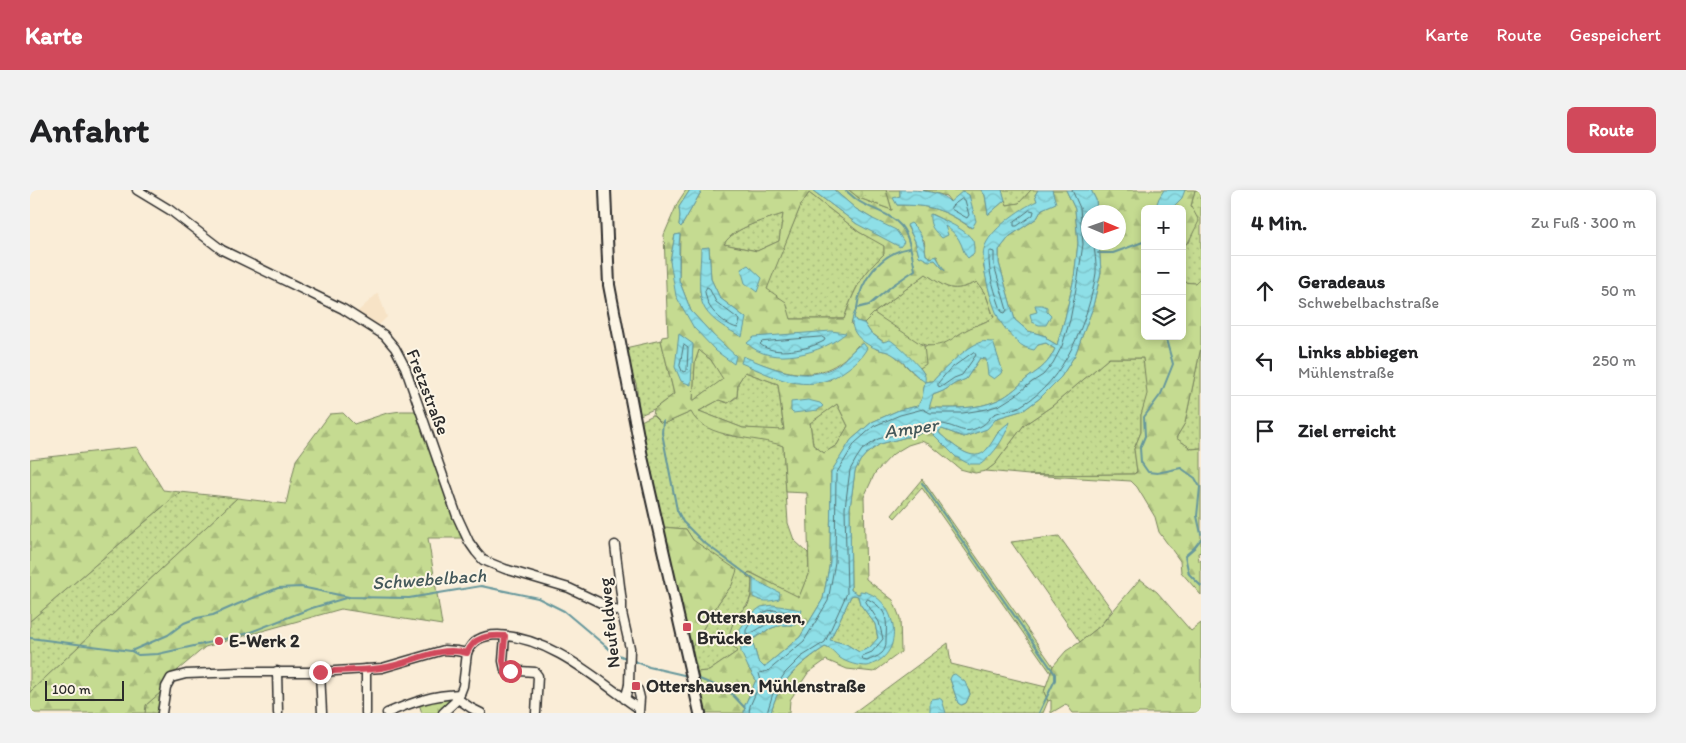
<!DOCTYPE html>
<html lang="de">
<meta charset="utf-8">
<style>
:root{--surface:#fff;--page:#f2f2f2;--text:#202124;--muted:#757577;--line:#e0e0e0;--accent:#d1495b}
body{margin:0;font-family:Itim,sans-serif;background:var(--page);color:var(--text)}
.controls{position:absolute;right:15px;top:15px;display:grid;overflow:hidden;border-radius:8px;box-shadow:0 2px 8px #0003}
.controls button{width:45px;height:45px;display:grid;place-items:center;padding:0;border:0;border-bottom:1px solid var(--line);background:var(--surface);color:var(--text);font:25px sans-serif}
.compass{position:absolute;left:1051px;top:15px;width:45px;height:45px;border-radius:50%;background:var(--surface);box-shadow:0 2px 8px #0003;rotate:92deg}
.scale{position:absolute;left:15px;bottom:12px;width:79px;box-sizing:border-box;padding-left:5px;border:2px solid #2b2b2b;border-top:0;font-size:14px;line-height:18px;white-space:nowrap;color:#2b2b2b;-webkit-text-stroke:4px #fcf5e5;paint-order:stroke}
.stop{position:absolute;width:15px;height:15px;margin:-11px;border:4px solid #d1495b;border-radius:50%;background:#fff}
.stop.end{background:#d1495b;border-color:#fff;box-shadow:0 1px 5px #0008}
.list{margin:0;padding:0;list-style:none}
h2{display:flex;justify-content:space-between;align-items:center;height:65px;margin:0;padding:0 20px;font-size:21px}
h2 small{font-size:16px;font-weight:400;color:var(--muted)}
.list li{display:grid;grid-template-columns:32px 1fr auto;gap:15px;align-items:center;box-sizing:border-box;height:70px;padding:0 20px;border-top:1px solid var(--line)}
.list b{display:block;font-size:19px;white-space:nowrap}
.list p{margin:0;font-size:16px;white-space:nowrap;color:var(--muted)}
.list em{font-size:16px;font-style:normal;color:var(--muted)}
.icon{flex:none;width:28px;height:28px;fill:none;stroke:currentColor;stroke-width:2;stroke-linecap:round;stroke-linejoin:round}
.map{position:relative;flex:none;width:1171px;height:523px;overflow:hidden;border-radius:8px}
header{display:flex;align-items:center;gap:30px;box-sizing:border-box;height:70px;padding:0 25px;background:var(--accent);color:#fff}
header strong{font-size:24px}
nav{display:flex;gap:28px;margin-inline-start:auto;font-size:18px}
.intro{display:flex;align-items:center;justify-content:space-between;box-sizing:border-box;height:120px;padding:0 30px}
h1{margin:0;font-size:35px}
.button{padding:12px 22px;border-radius:8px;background:var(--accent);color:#fff;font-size:18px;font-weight:700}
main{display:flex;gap:30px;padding:0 30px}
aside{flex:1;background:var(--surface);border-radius:8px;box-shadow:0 2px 8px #0003}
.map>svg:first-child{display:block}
.built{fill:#f7e3c6}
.grass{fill:url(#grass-dots);stroke:#78835e;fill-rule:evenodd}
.forest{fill:url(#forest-firs);stroke:#78835e;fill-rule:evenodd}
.wetland{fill:url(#wetland-marsh);stroke:#78835e}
.park{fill:url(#park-tufts);stroke:#78835e}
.water{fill:url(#water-waves);stroke:#66979c;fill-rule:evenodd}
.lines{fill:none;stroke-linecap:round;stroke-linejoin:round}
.shore{stroke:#537376;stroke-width:1}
.stream{stroke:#66979c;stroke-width:2}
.minor-casing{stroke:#2b2b2b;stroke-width:11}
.major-casing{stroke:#2b2b2b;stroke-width:14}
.minor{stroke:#fcf5e5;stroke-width:8}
.major{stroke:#fcf5e5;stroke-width:10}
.route{stroke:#d1495b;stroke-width:6}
.poi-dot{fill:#d1495b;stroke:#fcf5e5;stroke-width:2}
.labels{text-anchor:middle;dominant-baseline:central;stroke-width:4;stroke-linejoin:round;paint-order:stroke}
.street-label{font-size:18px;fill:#2b2b2b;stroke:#fcf5e5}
.poi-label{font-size:18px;font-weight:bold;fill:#2b2b2b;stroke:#fcf5e5;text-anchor:start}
.water-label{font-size:19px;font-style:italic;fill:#44585a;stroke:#fcf5e5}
</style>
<header>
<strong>Karte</strong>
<nav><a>Karte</a><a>Route</a><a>Gespeichert</a></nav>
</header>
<div class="intro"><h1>Anfahrt</h1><a class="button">Route</a></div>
<main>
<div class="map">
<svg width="1171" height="523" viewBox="0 0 1171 523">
<defs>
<pattern id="grass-dots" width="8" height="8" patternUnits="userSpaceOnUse" patternTransform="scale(1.25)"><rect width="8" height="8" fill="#c5db91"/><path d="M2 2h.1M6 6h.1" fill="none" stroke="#a9bc7d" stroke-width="1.8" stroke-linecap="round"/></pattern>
<pattern id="forest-firs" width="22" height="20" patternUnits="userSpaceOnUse" patternTransform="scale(1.25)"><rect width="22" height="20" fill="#c5db91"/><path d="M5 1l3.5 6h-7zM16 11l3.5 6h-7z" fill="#a9bc7d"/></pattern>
<pattern id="wetland-marsh" width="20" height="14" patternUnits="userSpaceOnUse" patternTransform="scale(1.25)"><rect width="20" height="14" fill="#c5db91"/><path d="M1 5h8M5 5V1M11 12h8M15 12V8" fill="none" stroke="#a9bc7d"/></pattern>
<pattern id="park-tufts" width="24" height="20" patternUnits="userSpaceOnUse" patternTransform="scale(1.25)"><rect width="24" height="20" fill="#c5db91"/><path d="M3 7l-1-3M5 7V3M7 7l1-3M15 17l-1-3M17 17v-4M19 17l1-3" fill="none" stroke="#a9bc7d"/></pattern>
<pattern id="water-waves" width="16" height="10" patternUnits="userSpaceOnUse" patternTransform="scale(1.25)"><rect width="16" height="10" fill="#8edfe7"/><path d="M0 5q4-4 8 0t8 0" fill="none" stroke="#7bc0c6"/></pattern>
</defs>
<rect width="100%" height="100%" fill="#faedd7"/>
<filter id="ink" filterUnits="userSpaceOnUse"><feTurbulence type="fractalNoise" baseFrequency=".02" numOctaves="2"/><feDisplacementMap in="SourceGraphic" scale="10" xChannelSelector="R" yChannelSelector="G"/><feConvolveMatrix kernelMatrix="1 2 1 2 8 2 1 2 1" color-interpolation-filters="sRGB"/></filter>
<g filter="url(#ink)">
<polygon class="built" points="348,103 357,127 346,138 325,124"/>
<g class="grass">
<polygon points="972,0 1001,0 990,13 976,15"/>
<polygon points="1165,0 1171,0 1171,87 1165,93 1152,92 1152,57 1160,51 1161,16"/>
<path d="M 779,3 L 829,42 L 854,55 L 854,64 C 830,87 825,97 814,129 L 761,129 L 736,99 L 771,15 Z"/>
<path d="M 753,24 L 749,51 L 727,61 L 694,54 C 704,37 735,30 753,24 Z"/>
<path d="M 896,84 C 918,99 922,103 947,92 L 956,105 L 964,128 C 955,132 947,135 939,139 C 929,143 920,154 908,156 C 889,160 859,134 844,123 Z"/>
<polygon points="631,150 644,204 624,219 610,225 606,193 599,180 595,158"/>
<polygon points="1171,157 1171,258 1162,259 1146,248 1155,233"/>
<polygon points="669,160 681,170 694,189 663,211 665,172"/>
<polygon points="1079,168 1113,168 1118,204 1111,225 1111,242 1104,259 1107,281 1104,284 999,285 956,281 965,274 994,235 1022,216"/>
<polygon points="715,182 748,194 754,241 713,238 669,221 689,210 698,213 707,207 708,193"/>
<polygon points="807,214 818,236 807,255 794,263 783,255 780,232"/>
<path d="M 661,222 L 695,245 L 742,251 L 753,256 L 758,333 L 764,350 L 778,363 L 779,382 L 769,408 L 720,382 L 716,385 L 722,390 C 721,411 721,412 705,427 L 708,461 L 679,481 L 664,482 L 662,457 L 689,412 L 702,395 L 663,350 L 656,339 L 632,337 L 609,232 L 623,225 L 630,232 L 636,233 Z"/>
<polygon points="892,289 1023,476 1021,483 892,298 865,328 862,325"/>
<polygon points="150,302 207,308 0,502 0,431"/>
<polygon points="1029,346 1082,420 1070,436 1050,452 981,352"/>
<polygon points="824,405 828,406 830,414 845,434 848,449 839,458 829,462 816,454 800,450 821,406"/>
<path d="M 918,453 L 921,474 L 1016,497 L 1014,502 L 1018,511 L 1013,523 L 823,523 ZM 920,489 L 939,500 L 940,504 L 936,513 L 932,515 L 928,513 Z"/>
<polygon points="131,502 128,523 115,523 116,515"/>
</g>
<g class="forest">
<path d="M 656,0 L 660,0 L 649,17 L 650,26 L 649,35 L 651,37 L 672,0 L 782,0 L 827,34 L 843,29 L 826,19 L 804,0 L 819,0 L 829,8 L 862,20 L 856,0 L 870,0 L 870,6 L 867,15 C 900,15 914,19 941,38 L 916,6 L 893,0 L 951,0 L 955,5 L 958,24 L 959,24 L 975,10 L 977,15 L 989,13 L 1001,0 L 1008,0 L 1005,5 L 1007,11 L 953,74 L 960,104 L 971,133 L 1008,155 L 1016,153 L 1025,159 C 1018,174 1012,178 999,187 C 989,195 980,205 968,210 C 947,220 921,218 898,218 L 903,205 L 913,201 L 926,193 L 936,189 L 950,168 L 956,169 L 973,182 L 967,166 L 938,159 C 926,170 914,178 903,191 L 895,192 L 892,208 L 888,216 L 869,220 L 842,232 L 821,250 L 801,283 L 800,372 L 793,409 L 770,447 L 734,477 L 728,471 L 722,450 C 738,439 745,434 765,435 L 720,425 L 718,477 L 726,490 L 715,515 L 714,523 L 673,523 L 664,482 L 679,481 L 708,461 L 697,451 L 705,427 L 718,415 L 721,406 L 722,390 L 716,385 L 719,382 L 769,407 L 779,382 L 777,303 L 756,302 L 753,256 C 728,246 674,250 661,222 L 636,233 L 630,232 L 623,225 L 624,219 L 644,204 L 631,150 L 632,147 L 638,146 L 634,45 L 648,12 ZM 779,3 L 829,42 L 854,56 L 854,64 C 830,87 825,98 814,129 L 761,129 L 756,112 L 737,99 L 771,15 ZM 753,24 L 749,51 L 727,61 L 694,54 C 704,37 735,30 753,24 ZM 901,24 L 917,32 L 935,43 L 944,64 L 938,67 C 933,62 933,55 929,49 C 923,39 910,32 901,24 ZM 877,36 L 894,50 L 896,65 L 901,68 L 907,66 L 912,78 L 905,70 L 889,66 L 885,51 ZM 645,45 L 650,45 L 649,90 L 661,121 L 682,144 L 664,138 L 640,71 ZM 672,58 L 679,58 L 681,89 L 690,108 L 716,128 L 670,102 ZM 896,84 C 918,99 922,103 947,92 L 956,105 L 964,127 C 955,133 946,135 938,139 C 919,149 919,156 894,156 L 895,173 L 890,178 L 895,185 L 890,189 L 862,163 L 846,159 L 821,134 L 826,120 L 824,127 L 826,131 L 834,133 L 844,123 ZM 649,145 L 663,155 L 660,195 ZM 828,155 L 800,190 L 750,189 L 713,167 C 758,184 792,198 828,155 ZM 669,160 L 681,170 L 693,189 L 663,211 L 665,172 ZM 715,182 L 748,194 L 754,240 L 713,238 L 669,221 L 689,210 L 698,213 L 707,206 L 708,193 ZM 807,214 L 818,236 L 807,255 L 794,263 L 783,255 L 780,233 Z"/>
<polygon points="1022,0 1036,0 1045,19 1048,53 1044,88 1035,128 1027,155 1017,149 1016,146 998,141 985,130 969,73 969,60 980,46 1007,28 1012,19 1025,13"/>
<path d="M 1061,0 L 1165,0 L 1161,16 L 1169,31 L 1159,51 L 1152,57 L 1152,19 L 1115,19 L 1115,146 L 1152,146 L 1152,92 L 1165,93 L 1171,87 L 1171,157 L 1155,233 L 1146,248 L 1162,259 L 1171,258 L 1171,362 L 1168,363 L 1169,371 L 1171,370 L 1171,405 L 1151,382 L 1150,371 L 1129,342 L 1125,327 L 1107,297 L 1101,291 L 999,285 L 1104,284 L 1107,282 L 1104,259 L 1111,242 L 1111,225 L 1117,204 L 1113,168 L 1079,168 L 1022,216 L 994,235 L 965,274 L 956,281 L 945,283 L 930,279 L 899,254 L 891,251 L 878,255 L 863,264 L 845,283 L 834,307 L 836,389 L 863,410 L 870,428 L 871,462 L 844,482 L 817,479 L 796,470 L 778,483 L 760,510 L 759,523 L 741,523 C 747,493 771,473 795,457 L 803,460 L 810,468 L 862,455 L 830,404 L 824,403 L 821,400 L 820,318 L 825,281 L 830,271 L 836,264 L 850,254 L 900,241 L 926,267 L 951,274 L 970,239 C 966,246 962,254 957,260 C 944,276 921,253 910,244 L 909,241 L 912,239 L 934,247 L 956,239 L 967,228 L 994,220 L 1010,208 L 1031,187 L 1045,165 L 1062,120 L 1071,82 L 1069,53 L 1088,52 L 1088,22 L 1067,22 L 1066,10 Z"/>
<polygon points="371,221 388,221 433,348 398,348 412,435 311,419 175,457 135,491 131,502 116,515 115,523 0,523 0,502 207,308 256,314 266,270 300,224 313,223 324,234 357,223"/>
<polygon points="107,257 133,300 150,302 0,431 0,269"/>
<polygon points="632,337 656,339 663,350 707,380 702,395 689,412 662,457"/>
<polygon points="1110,389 1127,402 1161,441 1171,433 1171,523 1043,523 1036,514 1021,523 1021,510 1018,511 1014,502 1023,476 1036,461 1050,452 1070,436"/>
</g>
<g class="wetland">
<polygon points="819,0 856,0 862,20 829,8"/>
<polygon points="844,123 894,156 896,174 890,178 840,142 834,133"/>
</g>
<polygon class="park" points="429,505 410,523 392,523 388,511"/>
<g class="water">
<polygon points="660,0 672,0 651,37 649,35 650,26 649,17"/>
<polygon points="782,0 804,0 826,19 843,29 866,40 874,52 870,57 827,34"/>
<path d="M 870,0 C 886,0 910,0 920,12 L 933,1 L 939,5 L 946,31 L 942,38 C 914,19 900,15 867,15 L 863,8 L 870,6 Z"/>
<polygon points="951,0 972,0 975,10 959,24 958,24 955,5"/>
<path d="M 1008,0 L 1022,0 L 1026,13 L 1012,19 L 1007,28 L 980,46 L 969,60 L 969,73 L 985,130 L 998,141 L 1016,146 L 1017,149 L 1027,155 L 1035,128 L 1044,88 L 1048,53 L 1045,19 L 1036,0 L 1061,0 L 1066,10 L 1067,22 L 1058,22 L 1058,52 L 1069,53 L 1071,82 L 1062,120 L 1045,165 L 1031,187 L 1010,208 L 994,220 L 967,228 L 957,239 L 934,247 L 912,239 L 909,241 L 910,244 C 921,253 944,276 957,259 C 967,247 965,242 980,232 C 974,249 965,263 951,274 L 939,274 L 926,267 L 900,241 L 850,254 L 836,264 L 830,271 L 825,281 L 820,318 L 821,400 L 828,404 L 830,404 L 830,401 C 863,404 877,456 847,472 C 844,473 840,476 837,476 C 828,476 817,473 810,468 C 804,463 804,460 795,457 C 770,473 747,493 741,523 L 714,523 L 715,515 L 726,490 L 718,477 L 711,462 L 710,439 L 720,425 L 731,417 L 743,415 L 772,420 L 770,427 L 765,435 C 745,434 738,439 722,450 L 728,471 L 734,477 L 770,447 L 793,409 L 800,372 L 801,282 L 821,250 L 842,232 L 869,220 L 888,216 L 892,208 L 895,192 C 883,184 874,171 862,164 C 858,161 852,161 847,159 C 829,152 814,137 827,118 L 824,127 L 826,131 L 834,133 L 840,142 L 853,152 L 860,150 C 866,153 892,178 894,184 C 896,187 895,189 895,192 L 903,191 C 913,180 937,156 951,152 C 954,151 959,152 963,152 L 973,182 L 964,189 L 958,185 L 956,169 L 950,168 L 936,189 L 926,193 L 913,201 L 903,205 L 899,218 C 921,218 947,220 968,210 C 980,205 989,195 999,187 C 1012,178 1018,174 1025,159 L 1016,153 L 1008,155 L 1004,160 C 1000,159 996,158 993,156 C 987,153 975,139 972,134 C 963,121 950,74 954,59 C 958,41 991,18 1007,11 L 1005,5 ZM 824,405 L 828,406 L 830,414 L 845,434 L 848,448 L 839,458 L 829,462 L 816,454 L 800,450 L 821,406 Z"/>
<polygon points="1134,0 1155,0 1152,8 1141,19 1125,19 1129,8"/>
<path d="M 900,24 C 911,29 938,40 943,51 C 944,54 944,60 944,63 L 938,68 C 933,63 933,57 930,52 C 927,45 921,40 915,36 L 918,45 L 912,48 C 904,41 899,36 900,24 Z"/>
<path d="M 881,33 C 892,43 894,51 896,65 L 901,68 L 906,66 L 915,81 L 905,70 L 899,71 L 889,66 L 885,51 L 877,35 Z"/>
<polygon points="650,44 649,55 649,90 661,121 682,144 706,166 704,174 686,161 664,138 646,106 640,71 645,45"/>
<path d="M 679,57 L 681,89 L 690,108 L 716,128 L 712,147 C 699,140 683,132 675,119 C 666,105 671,75 671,58 Z"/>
<polygon points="718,75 732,88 727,102 715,93 711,79"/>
<polygon points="1005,115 1012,115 1017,117 1017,122 1021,126 1016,135 1009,135 1002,132 1000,124 1007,122"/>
<path d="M 801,141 L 816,143 C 793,163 741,178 717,153 L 724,147 Z"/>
<polygon points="649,144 663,154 661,195 651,191 645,177"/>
<path d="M 833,153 L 837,158 C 831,169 821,177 810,184 C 775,205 745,187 711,173 L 713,166 C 741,178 777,194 806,176 C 817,169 823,158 833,153 Z"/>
<polygon points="778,210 790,213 793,216 788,220 763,223 761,221 761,212"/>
<path d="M 723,389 L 750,403 L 749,409 C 739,412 732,412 723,407 Z"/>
<polygon points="925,484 935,492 940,504 936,513 931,515 928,513 920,489 922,485"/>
<polygon points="909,508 912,510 916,523 900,523 900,511 902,509"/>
</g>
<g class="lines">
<g class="shore">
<polygon points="932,9 935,10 939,25 937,28 921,19 921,17"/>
<polygon points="1000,20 1004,21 1003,25 987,36 984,36 984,32"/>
<path d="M 961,61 L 964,62 L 964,75 L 977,120 L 975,123 L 972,122 C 965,103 958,83 959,63 Z"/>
<path d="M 677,97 L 679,98 L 686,112 L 710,130 L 708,138 C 699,137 685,125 680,117 C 677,113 676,106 675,102 Z"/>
<path d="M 792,147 L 795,149 L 794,151 C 779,159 744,167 730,154 L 732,152 Z"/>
<polygon points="654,155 658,158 657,180 654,182 652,181 650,176"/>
<polygon points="944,162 946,165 932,185 924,188 911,197 908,196 908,193 919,180"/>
<path d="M 838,409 C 858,420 857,429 856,449 C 856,454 856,459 852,463 C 848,467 841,469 837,471 L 833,470 L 832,466 L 842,462 L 853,449 L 849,432 L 836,412 Z"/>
<path d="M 743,420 L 763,423 L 764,426 L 761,430 C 742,429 735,435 719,445 L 716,444 L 716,440 C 723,428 729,422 743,420 Z"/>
<polyline points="719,523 720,516 731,491 729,483 738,481 774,451 798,411 805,372 806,284 825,253 844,236 870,225 893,219 900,223 933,223 957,219 970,215 986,205 1002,192 1013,185 1023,173 1032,156 1040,130 1048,88 1053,54 1050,18 1042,0"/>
<path d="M 737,523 L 744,500 L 755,483 L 771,467 L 795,452 L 817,403 L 815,318 L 820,280 L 826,269 L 832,260 L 848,249 L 898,236 L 905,238 L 913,234 C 931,238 934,246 953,235 C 958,232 960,225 967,223 C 975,220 985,220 992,215 C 1034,192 1059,129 1066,83 C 1067,73 1064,62 1064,52"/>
</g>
<g class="stream">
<path d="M 815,0 C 819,3 823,7 827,10 C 841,20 859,22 871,36 C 880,47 882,66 885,80 L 863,95 L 839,115 L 827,118 C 830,90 851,63 879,58"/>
<polyline points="1068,63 1083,63 1113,52"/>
<polyline points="1135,146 1143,174 1131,204 1114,227 1115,246 1110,258 1111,272 1118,282 1127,283 1151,278 1165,288 1170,297"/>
<polyline points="633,231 632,243 647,320 653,332 672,351 723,389"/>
<polyline points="892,293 1025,484 1025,490 1009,523"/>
<polyline points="1170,297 1167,326 1171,344"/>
<polyline points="1171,349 1164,358 1155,366 1159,384 1171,396"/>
<polyline points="0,448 101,461 138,445 154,433 167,428 183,425 208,414 248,398 271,397 319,407 379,408 451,396 508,408 534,421 584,463 598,469"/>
<polyline points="101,461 108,465 128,464 191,450 218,443 282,418 319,407"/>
<polyline points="602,470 619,477 658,486"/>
<polyline points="667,488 699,501 715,518"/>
</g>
<g class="minor-casing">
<g id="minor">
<polyline points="107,0 140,20 192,60 313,119 354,145 365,158 375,177 427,326 439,352 446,362 453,370 475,379 539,398 592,423"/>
<polyline points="585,355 592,413 592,423 600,458 599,495 595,509"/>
<polyline points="475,446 473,471 475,480 505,482 508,486 506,523"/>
<polyline points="336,479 336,523"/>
<polyline points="247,481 248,523"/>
<polyline points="290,482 292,523"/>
<polyline points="599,495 608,500 610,508 609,522"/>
<polyline points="428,509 441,518 451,523"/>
<path d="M 132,523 L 136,497 L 141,488 L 156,484 L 211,482 L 290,482 L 352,478 L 414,460 L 427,461 L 437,463 C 442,450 454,445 468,445 C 522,448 565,488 608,518"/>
<path d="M 357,523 C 383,512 402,505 430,504"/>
<polyline points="413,523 428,509 433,496 437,463"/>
</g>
</g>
<g class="major-casing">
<polyline id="major" points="575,0 579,95 612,267 670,523"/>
</g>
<use href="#minor" class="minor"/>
<use href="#major" class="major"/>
</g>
</g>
<g class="lines" filter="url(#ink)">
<path class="route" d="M 290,482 C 310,480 331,481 351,478 C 382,474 405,455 437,463 C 444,446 459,445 475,446 L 473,471 L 475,480 L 480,481"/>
</g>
<g class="poi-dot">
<rect x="652" y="432" width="10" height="10" rx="2.5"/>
<circle cx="189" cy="451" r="5"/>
<rect x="601" y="491" width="10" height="10" rx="2.5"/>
</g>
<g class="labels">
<g class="street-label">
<text transform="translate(398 202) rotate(69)">Fretzstraße</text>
<text transform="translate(579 433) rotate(-96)">Neufeldweg</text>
</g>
<g class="poi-label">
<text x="667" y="427">Ottershausen,<tspan x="667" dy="21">Brücke</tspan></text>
<text x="199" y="451">E-Werk 2</text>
<text x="616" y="496">Ottershausen, Mühlenstraße</text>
</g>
<g class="water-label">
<text transform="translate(881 238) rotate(-8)">Amper</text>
<text transform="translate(399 389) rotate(-4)">Schwebelbach</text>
</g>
</g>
</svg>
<div class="controls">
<button>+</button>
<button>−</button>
<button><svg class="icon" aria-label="layers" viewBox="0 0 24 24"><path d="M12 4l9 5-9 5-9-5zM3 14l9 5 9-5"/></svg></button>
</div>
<svg class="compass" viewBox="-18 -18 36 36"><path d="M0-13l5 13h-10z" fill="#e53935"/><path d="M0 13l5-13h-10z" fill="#757577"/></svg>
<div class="scale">100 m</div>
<div class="stop" style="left:480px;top:481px"></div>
<div class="stop end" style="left:290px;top:482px"></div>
</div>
<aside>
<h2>4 Min.<small>Zu Fuß · 300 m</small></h2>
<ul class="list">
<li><svg class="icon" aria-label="ahead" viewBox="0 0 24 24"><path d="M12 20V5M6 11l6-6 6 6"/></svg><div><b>Geradeaus</b><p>Schwebelbachstraße</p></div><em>50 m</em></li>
<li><svg class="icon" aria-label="left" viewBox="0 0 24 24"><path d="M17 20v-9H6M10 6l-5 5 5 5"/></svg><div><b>Links abbiegen</b><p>Mühlenstraße</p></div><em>250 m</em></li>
<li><svg class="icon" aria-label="arrive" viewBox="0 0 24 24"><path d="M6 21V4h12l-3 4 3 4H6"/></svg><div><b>Ziel erreicht</b></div></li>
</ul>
</aside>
</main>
